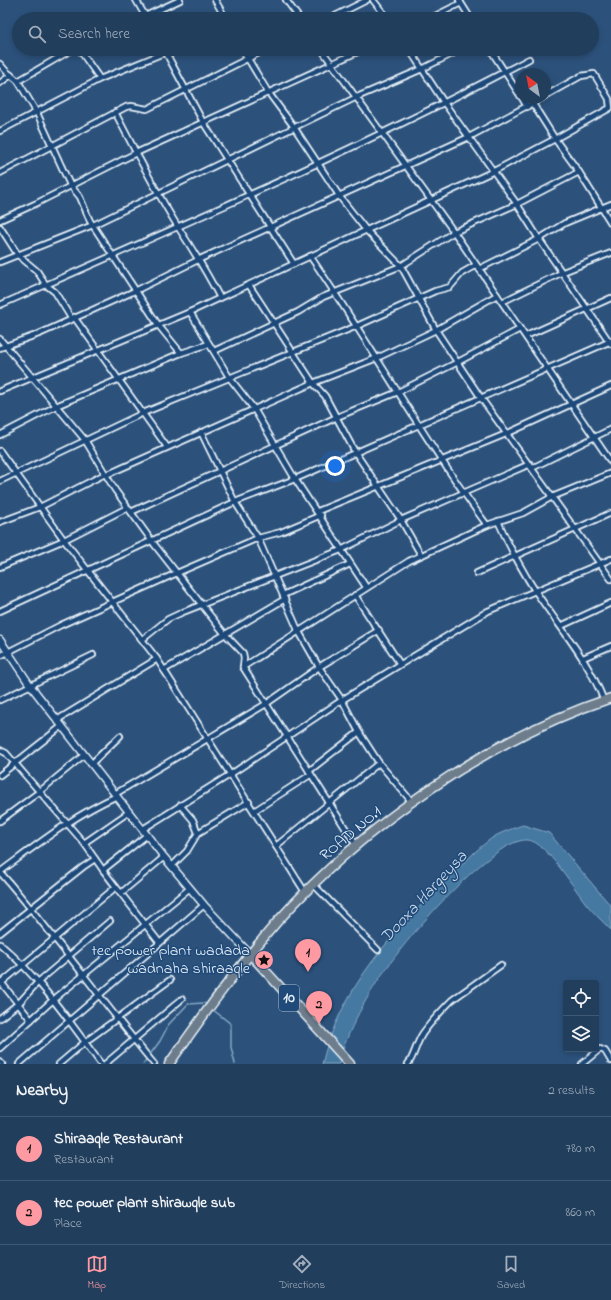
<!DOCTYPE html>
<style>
:root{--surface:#213e5d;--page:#2d4966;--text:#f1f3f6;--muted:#a2aebc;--line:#3e5772;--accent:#ff9aa2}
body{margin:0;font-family:"Indie Flower",sans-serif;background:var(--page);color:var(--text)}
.controls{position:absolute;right:12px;bottom:12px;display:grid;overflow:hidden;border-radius:4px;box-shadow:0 2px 6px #0003}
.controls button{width:36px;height:36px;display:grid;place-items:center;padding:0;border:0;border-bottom:1px solid var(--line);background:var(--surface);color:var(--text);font:20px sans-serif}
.compass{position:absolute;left:515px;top:68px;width:36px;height:36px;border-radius:50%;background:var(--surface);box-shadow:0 2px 6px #0003;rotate:328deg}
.you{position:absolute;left:335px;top:466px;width:14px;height:14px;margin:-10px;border:3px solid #fff;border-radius:50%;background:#1a73e8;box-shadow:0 0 0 6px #1a73e833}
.badge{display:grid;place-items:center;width:26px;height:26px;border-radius:50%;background:var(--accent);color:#111;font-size:13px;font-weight:700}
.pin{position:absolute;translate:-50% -33px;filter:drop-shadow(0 1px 2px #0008)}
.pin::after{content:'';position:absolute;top:21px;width:14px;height:12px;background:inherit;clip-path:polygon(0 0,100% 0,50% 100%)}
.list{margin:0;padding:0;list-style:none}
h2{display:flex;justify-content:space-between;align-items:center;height:52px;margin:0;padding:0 16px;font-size:17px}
h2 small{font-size:13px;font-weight:400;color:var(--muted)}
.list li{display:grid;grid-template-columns:26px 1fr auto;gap:12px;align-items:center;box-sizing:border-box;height:64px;padding:0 16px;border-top:1px solid var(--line)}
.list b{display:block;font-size:15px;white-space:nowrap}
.list p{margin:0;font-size:13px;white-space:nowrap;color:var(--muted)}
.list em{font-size:13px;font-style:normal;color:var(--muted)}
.icon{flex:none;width:22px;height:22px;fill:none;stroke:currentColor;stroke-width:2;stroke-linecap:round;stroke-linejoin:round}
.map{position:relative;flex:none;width:611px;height:1064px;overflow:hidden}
.search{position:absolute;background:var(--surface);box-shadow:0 2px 6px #0003;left:12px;right:12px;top:12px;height:44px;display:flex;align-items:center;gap:10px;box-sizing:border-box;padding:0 14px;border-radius:22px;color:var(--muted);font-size:15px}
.sheet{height:180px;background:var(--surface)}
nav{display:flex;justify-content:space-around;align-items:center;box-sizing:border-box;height:56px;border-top:1px solid var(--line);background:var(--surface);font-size:11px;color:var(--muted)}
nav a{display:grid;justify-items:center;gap:2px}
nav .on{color:var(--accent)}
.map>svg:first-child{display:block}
.water{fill:#4579a2;stroke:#86a9c4}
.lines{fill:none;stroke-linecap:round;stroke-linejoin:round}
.stream{stroke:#86a9c4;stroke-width:1.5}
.street-casing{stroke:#e8f1f8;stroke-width:8}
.secondary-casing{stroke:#e8f1f8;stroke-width:9}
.highway-casing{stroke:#e8f1f8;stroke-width:11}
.street{stroke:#1f4a7a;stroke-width:4.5}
.secondary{stroke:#1f4a7a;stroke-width:6}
.highway{stroke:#6d7d8c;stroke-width:8}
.labels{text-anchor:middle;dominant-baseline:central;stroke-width:3;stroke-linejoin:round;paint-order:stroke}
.shield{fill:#1f4a7a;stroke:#acbfd2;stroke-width:1}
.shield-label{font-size:15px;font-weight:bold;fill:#e8f1f8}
.street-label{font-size:16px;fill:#e8f1f8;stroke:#1f4a7a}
.poi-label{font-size:16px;fill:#e8f1f8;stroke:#1f4a7a;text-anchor:end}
.water-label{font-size:17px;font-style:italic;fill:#d0dfeb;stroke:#1f4a7a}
</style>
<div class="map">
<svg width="611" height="1064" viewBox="0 0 611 1064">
<rect width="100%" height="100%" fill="#2c527c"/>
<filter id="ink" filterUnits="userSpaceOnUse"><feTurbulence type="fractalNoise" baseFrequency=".025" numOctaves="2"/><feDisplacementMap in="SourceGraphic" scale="8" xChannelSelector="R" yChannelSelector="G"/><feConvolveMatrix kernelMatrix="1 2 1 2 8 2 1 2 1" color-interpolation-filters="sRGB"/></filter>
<g filter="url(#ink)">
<path class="water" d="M 523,825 L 549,833 L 611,906 L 611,930 C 603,922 595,914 588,906 C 576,892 546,841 528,840 C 493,837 409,936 389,965 C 371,988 344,1036 339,1064 L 322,1064 C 340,988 396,928 451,876 C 465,862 480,845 497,835 C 505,831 514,828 523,825 Z"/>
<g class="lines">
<g class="stream">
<polyline points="212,1009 231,1024 231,1047 235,1064"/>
<polyline points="143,1064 160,1041 169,1024 188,1004 204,1003 208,1006"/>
</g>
<g class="street-casing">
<g id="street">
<polyline points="136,0 147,19"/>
<polyline points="215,0 226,19"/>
<polyline points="286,0 300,19"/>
<polyline points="373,0 388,19"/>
<polyline points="459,0 471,19"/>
<polyline points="139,19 180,0"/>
<polyline points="329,19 367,0"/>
<polyline points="429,19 461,3"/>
<polyline points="79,49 100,79"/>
<polyline points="164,49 203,122 294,264"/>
<polyline points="242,49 268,92 294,127 340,197 366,230 401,266 436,330 481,398 611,579"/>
<polyline points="321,49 454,232 611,462"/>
<polyline points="409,49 445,104 517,204 539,239 611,344"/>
<polyline points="490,49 521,97"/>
<polyline points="0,64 6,71 18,81 37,113 70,185 80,197 90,221 159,326 181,353"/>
<polyline points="18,81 73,49"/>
<polyline points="0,83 11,75"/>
<polyline points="522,98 527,107"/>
<polyline points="533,104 555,139 610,108 609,99 594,74 581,76 545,96"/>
<path d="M 115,112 C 135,151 155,190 178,227 C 193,250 207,273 220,298"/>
<polyline points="0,131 100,79 166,52"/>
<polyline points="0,173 126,107 131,106 147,109 267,49"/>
<polyline points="0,220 35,204 136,153 364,49"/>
<polyline points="0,227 18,255 37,271 46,285 55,292 71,318"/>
<path d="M 310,256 C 371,344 423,439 487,525"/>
<polyline points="0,262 93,225 357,97 422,69 462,49"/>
<polyline points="479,269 539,239 565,223 611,204"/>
<polyline points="249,285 313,383 325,396 355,452 401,520 421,555"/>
<polyline points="502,302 563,272 611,253"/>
<path d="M 0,305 C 178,227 357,150 529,59"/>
<polyline points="190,312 229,377 254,409 295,479 366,587"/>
<polyline points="74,317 167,447"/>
<polyline points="526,336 611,298"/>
<polyline points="0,339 85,440 115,490 154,544 224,633 243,653 244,658 243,667 356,845"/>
<polyline points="0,348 39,334 137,290 200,259 469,137 542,98"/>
<polyline points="214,351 298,312 323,297 401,266 454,232 517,204 579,172"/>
<polyline points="0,391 190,312 494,171 555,139 579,172 611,223"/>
<polyline points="201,432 235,502 258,538 298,630 319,667 342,700 359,732 379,763 412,802"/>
<polyline points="0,435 56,406 181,353 209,344"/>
<polyline points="0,451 64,540 157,659 305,892"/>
<polyline points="532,468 611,429"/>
<polyline points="106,475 313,383 377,358 436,330 497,295"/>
<polyline points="0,481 143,413 357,326 435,291 450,287 462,273 476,265"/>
<polyline points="318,511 506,434 611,386"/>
<polyline points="131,512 337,417 398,392 458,362 520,329"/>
<path d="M 498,521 C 509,546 521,569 536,592 C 560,628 588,659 604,701"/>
<polyline points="0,522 40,507 105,474"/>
<polyline points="0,567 64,540 127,508"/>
<polyline points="477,573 611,513"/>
<polyline points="283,595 350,564"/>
<polyline points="355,595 400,664"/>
<polyline points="0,611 235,502 295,479 611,341"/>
<polyline points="561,626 611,603"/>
<polyline points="143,639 168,619 183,612 341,550 401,520 530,464"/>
<polyline points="0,656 61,625 177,573 258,538 281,532 321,515"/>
<polyline points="583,658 611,646"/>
<polyline points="243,667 409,561 487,525 523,513 552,497 611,473"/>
<polyline points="164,670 285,599"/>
<polyline points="0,700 93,655"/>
<polyline points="57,720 157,659"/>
<polyline points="0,750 6,753 84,843 103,870 147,835"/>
<polyline points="91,764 120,736"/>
<polyline points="309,771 359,732"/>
<polyline points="0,775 62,726"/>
<polyline points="115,794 266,704 319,667 379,630"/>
<polyline points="180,805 193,820 198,833"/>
<polyline points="254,811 310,775"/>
<polyline points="0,821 39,792 84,755"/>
<polyline points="143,829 231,774 342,700 488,611 611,559"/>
<polyline points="84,843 129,812"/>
<polyline points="276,846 379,763"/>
<polyline points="172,866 187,851 198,833 249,802"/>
<polyline points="103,870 116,887"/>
<path d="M 0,872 C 54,934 102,1001 154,1064"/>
<path d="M 0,872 C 38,844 74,815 117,796"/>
<polyline points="314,885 378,950"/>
<polyline points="121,893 164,857"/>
<polyline points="0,933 83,867 95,859"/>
<path d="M 0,944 C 40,978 70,1022 101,1064"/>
<polyline points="0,981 31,1020"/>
<polyline points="0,984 116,887 159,942"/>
<polyline points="0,1018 19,1003 38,982 110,921"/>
<polyline points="0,1048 53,1000 190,888"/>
<polyline points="0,1062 2,1064"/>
<polyline points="19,1064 204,905"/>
<polyline points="59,1064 85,1042 170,980"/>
<polyline points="105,1064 182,999"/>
<path d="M 408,1064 C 415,1055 416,1043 423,1033 C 431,1022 442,1010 452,1000 L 501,965"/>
<polyline points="582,1064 600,1049 605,1051 611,1061"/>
</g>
</g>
<g class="secondary-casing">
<polyline id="secondary" points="0,640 30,685 164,857 204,905 251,955"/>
</g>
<g class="highway-casing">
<g id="highway">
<polyline points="251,955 350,1064"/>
<path d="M 169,1064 C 203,1015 238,967 277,922 C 364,825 487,739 611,698"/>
</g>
</g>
<use href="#street" class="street"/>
<use href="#secondary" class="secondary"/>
<use href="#highway" class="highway"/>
</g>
</g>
<defs>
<g id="sight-disc" transform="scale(1)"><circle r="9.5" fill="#ff9aa2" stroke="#1f4a7a"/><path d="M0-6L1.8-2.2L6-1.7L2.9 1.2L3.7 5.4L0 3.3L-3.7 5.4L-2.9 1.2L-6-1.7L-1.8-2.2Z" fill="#111"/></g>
</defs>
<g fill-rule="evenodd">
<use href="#sight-disc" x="264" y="960"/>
</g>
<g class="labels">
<rect class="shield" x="279" y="985" width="20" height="26" rx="3"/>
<g class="shield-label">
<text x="289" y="998">10</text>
</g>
<g class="street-label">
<text transform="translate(351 834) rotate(-40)">ROAD NO.1</text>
</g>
<g class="poi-label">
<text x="250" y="951">tec power plant wadada<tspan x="250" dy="18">wadnaha shiraaqle</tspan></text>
</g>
<g class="water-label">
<text transform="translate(424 897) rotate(-47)">Dooxa Hargeysa</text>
</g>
</g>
</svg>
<div class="controls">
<button><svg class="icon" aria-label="locate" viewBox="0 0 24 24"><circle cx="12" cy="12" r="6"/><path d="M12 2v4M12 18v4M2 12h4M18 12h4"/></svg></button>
<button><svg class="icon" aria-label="layers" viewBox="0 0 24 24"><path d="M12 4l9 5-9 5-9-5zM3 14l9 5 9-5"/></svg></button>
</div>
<svg class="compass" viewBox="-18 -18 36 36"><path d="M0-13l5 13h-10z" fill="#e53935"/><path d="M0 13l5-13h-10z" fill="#a2aebc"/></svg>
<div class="you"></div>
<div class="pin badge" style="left:308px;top:972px">1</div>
<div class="pin badge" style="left:319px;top:1024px">2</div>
<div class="search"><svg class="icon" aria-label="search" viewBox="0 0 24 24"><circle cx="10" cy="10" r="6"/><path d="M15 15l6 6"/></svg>Search here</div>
</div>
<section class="sheet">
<h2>Nearby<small>2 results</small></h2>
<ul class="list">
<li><span class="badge">1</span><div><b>Shiraaqle Restaurant</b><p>Restaurant</p></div><em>780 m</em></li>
<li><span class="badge">2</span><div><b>tec power plant shirawqle sub</b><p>Place</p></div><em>860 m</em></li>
</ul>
</section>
<nav>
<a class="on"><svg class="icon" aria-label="map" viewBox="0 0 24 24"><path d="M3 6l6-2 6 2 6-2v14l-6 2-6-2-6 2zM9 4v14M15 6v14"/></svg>Map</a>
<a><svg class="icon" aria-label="directions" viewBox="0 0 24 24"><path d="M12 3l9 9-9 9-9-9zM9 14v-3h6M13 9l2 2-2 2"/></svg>Directions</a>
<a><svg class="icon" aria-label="saved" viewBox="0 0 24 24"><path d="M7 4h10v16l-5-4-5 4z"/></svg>Saved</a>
</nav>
